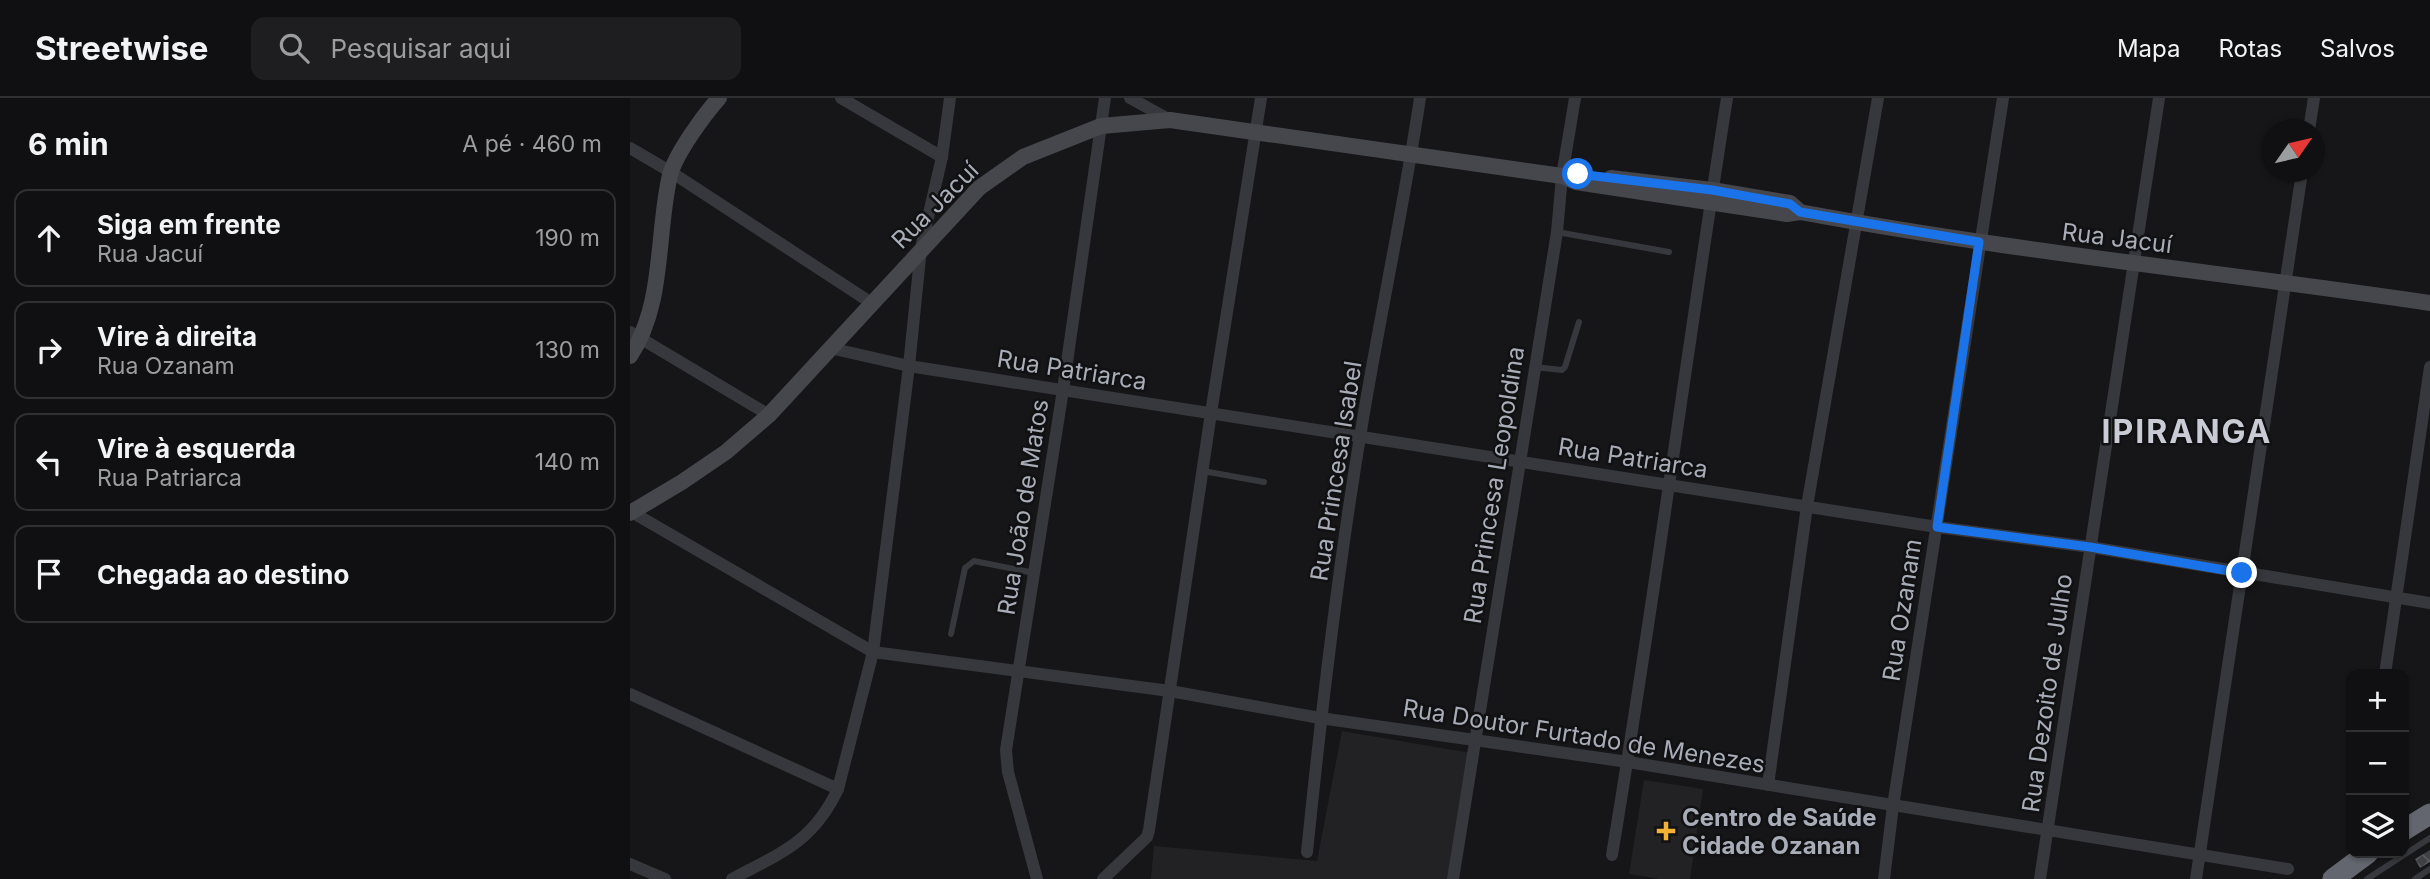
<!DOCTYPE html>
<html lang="pt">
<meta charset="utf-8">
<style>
:root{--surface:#101012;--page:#1e1e20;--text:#f1f3f6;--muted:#9c9d9f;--line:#303032}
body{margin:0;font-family:Inter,sans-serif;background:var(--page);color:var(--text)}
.controls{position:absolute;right:21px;bottom:21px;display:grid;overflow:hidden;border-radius:14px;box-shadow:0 2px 5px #0004}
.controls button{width:63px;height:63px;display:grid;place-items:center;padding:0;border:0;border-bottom:2px solid var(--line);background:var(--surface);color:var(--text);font:35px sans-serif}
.compass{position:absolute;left:1632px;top:21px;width:63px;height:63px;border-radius:50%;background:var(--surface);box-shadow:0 2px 5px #0004;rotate:56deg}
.stop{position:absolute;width:21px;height:21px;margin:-16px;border:5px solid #1a73e8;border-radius:50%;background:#fff}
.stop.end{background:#1a73e8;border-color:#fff;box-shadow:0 2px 7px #0008}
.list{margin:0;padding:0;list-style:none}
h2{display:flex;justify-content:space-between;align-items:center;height:91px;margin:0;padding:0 28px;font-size:30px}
h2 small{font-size:23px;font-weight:400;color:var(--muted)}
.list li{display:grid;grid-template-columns:46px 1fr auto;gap:21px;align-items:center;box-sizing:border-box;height:98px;margin:0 14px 14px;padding:0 14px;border:2px solid var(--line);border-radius:14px}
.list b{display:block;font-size:26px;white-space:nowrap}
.list p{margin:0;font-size:23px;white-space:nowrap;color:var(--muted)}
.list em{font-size:23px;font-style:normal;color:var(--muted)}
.icon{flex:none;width:38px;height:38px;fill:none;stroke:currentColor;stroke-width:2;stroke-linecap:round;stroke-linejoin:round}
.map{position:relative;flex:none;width:1800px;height:781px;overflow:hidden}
header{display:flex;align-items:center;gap:42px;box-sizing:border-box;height:98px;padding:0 35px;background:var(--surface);border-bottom:2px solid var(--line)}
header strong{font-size:33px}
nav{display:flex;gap:38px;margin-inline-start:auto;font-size:24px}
.search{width:490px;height:63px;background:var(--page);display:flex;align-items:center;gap:18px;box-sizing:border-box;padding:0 24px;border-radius:14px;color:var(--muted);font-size:26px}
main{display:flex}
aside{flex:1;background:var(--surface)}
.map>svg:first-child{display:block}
.built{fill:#222225}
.building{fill:url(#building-cross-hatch)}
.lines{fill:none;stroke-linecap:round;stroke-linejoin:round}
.lane{stroke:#37383d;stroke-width:6}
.street{stroke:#37383d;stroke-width:12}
.secondary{stroke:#45474d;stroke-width:16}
.highway{stroke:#63666e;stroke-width:21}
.route{stroke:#1a73e8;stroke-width:9}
.poi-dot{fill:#f2b134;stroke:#111113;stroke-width:2.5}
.labels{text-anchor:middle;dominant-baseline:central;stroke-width:5;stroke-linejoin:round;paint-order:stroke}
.street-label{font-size:24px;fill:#a8adb8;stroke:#111113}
.poi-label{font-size:24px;font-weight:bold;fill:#a8adb8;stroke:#111113;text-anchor:start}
.district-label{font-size:32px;font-weight:bold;letter-spacing:2px;fill:#c9ccd4;stroke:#111113}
</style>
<header>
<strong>Streetwise</strong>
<div class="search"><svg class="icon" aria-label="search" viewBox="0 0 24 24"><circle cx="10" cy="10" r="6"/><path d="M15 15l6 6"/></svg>Pesquisar aqui</div>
<nav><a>Mapa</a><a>Rotas</a><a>Salvos</a></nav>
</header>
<main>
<aside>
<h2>6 min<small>A pé · 460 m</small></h2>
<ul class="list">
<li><svg class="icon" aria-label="ahead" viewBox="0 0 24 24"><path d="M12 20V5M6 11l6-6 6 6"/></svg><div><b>Siga em frente</b><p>Rua Jacuí</p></div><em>190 m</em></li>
<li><svg class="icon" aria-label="right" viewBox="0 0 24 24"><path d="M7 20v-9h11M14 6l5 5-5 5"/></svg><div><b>Vire à direita</b><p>Rua Ozanam</p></div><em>130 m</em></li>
<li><svg class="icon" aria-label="left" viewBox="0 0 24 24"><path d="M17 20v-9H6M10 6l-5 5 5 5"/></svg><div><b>Vire à esquerda</b><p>Rua Patriarca</p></div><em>140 m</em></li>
<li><svg class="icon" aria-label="arrive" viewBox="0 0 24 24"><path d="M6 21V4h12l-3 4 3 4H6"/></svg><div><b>Chegada ao destino</b></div></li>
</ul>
</aside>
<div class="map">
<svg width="1800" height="781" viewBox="0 0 1800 781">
<defs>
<pattern id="building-cross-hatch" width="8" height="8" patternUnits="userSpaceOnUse" patternTransform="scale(1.75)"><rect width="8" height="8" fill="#404145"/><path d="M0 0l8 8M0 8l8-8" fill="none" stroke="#595a5e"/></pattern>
</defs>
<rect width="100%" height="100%" fill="#161618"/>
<g class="built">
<polygon points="712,633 841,655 821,781 521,781 524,748 687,763"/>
<polygon points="1014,682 1073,691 1060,781 1030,781 999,776"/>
</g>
<polygon class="building" points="1800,752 1800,764 1790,770 1785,761"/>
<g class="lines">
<g class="lane">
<polyline points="927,134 1039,154"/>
<polyline points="904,269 932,272 935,269 949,224"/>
<polyline points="573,373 634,384"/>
<polyline points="321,536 335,470 344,463 404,475"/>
<polyline points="1737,781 1800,740"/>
<polyline points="1785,781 1800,771"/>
</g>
<g class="street">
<polyline points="211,0 312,59"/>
<polyline points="500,0 540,22"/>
<polyline points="1679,32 1684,0"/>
<polyline points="0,50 41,74 243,206"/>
<polyline points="0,234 139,317"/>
<polyline points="200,250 279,268 1307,429 1460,449 1800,505"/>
<polyline points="0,413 243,554 540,593 690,620 998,664 1658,771"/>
<polyline points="1755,576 1800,269"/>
<polyline points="0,596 208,691"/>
<polyline points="1138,687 1177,408 1248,0"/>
<path d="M 677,754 C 691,616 707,477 730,339 C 748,226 773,114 790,0"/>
<path d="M 982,757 C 1024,505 1057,252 1097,0"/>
<polyline points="0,766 35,781"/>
<path d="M 102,781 C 151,755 183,744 208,691 L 243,554 L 279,268 L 291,150 L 312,59 L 320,0"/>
<polyline points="407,781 378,674 376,652 433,292 475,0"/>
<polyline points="473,781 517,739 519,732 581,315 631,0"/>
<polyline points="823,781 927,134 932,78 945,0"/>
<polyline points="1254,781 1263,708 1373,0"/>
<polyline points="1410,781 1529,0"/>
<polyline points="1566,781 1672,74"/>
</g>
<g class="secondary">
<polyline points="981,80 1082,92 1160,105 1170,114"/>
<path d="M 0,258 C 35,206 26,136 40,77 C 46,55 74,17 89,0"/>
<path d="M 0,415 L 52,384 L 96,354 L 139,317 L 349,90 L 393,59 L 471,28 L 540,22 L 932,78 L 946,84 L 1157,116 L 1170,114 C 1379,153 1590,174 1800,205"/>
</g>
<g class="highway">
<polyline points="1774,732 1800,716"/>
<polyline points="1703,781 1738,755"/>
</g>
</g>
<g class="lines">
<polyline class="route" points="948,76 1082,92 1160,106 1170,114 1349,144 1307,429 1460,449 1612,475"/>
</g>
<path class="poi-dot" d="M1032.5 722.5h7v7h7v7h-7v7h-7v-7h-7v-7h7z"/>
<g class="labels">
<g class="street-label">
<text transform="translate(305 107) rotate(-45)">Rua Jacuí</text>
<text transform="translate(1487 140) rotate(7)">Rua Jacuí</text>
<text transform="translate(442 272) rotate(9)">Rua Patriarca</text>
<text transform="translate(1003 360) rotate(9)">Rua Patriarca</text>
<text transform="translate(706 373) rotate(-81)">Rua Princesa Isabel</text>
<text transform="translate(864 387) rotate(-81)">Rua Princesa Leopoldina</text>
<text transform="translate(393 409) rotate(-81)">Rua João de Matos</text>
<text transform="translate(1272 512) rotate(-81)">Rua Ozanam</text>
<text transform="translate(1417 595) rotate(-82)">Rua Dezoito de Julho</text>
<text transform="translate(954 638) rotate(9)">Rua Doutor Furtado de Menezes</text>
</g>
<g class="poi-label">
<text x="1052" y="719">Centro de Saúde<tspan x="1052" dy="28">Cidade Ozanan</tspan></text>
</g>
<g class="district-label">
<text x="1557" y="333">IPIRANGA</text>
</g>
</g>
</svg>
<div class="controls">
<button>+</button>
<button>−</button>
<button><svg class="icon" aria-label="layers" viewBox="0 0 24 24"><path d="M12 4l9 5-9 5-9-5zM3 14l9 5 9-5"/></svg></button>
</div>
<svg class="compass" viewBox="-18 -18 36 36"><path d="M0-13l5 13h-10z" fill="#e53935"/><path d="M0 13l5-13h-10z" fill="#9c9d9f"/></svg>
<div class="stop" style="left:948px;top:76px"></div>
<div class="stop end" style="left:1612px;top:475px"></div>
</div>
</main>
